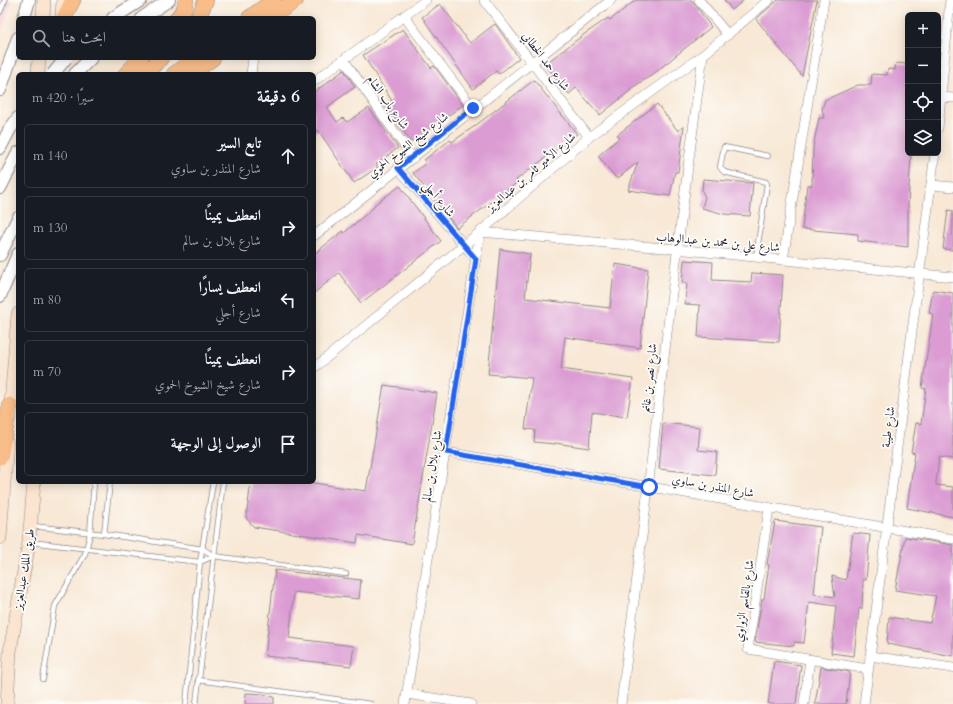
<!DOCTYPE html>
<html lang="ar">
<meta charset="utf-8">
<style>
:root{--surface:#171b24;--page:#20242c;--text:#f1f3f6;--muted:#9ea1a6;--line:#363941}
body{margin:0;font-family:Cardo,Amiri,serif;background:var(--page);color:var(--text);direction:rtl}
.controls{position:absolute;right:12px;top:12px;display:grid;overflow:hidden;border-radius:6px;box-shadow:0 2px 10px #0003}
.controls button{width:36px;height:36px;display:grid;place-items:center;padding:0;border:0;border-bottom:1px solid var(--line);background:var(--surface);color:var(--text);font:20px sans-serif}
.stop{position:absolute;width:12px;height:12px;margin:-9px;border:3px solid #2563eb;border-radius:50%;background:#fff}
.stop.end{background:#2563eb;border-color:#fff;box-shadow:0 1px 4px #0008}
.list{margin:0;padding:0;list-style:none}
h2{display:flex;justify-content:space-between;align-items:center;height:52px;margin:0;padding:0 16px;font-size:17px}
h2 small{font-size:13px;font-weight:400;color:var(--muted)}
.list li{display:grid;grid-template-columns:26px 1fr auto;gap:12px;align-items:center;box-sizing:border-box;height:64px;margin:0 8px 8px;padding:0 8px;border:1px solid var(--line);border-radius:6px}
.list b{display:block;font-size:15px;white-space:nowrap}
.list p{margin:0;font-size:13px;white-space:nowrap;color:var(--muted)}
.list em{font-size:13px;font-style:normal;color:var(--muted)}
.icon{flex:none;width:22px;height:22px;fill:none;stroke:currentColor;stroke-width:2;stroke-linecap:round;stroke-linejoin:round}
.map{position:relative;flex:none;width:953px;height:704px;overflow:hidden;direction:ltr}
.search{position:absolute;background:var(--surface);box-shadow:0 2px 10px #0003;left:16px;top:16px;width:300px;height:44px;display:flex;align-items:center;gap:10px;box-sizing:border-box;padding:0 14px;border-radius:6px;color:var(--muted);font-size:15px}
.panel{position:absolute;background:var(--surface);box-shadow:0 2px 10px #0003;left:16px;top:72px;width:300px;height:412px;border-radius:6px;direction:rtl}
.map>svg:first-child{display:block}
.built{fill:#f7cfd5}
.building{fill:#db9cd3}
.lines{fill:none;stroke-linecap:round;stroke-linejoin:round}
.service-casing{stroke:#8d8588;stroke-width:6}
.minor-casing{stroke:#8d8588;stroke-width:10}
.tertiary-casing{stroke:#8d8588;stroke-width:14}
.secondary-casing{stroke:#8d8588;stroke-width:14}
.primary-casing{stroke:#8d8588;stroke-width:16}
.service{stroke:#fff;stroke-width:4.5}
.minor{stroke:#fff;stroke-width:9}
.tertiary{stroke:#fff;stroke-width:12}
.secondary{stroke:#fce5d0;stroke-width:13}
.primary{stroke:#f8bd89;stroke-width:15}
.tertiary-bridge-casing{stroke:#8d8588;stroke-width:14;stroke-linecap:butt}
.tertiary-bridge{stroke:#fff;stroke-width:12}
.route{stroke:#2563eb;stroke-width:5}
.labels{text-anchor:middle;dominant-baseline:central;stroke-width:3.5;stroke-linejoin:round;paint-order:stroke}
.street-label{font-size:12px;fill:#22223b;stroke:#fdfcf7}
</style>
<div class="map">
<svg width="953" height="704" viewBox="0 0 953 704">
<rect width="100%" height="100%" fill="#fdfcf7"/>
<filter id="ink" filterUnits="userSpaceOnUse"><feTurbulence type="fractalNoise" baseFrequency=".025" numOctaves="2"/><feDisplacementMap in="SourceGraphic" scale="8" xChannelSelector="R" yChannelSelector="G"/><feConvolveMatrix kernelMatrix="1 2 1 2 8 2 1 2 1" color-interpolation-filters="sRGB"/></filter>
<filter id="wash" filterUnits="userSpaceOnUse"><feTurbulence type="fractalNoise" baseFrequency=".012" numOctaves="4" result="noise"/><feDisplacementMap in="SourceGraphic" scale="16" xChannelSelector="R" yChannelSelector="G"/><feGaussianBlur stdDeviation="0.9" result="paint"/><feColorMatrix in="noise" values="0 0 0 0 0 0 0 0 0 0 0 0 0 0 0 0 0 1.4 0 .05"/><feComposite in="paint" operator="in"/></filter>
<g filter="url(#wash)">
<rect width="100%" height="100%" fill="#f8e8d5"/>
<polygon class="built" points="0,0 12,0 0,34"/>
<g id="blocks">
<g class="building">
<polygon points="636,0 692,0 711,27 652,75 630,89 631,90 600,115 576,88 569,94 545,64 586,33 608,18 610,20"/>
<polygon points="724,0 744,0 732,10"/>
<polygon points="778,0 817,0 802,76 756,19"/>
<polygon points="440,4 470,43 495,24 519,58 499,74 496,71 473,89 422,17"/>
<polygon points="403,29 431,68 434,66 463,105 411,142 385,106 392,101 363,55"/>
<polygon points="896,63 908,64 908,153 911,153 908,205 908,247 858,241 858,234 802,229 807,185 812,185 813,147 819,118 824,118 822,109 825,100 858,85 871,85 872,74 887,75 888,69 895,70"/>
<polygon points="344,70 355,87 327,107 337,122 343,118 347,122 369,108 398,148 376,164 378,167 354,183 318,130 314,133 314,92"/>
<polygon points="534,80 577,134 516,180 518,182 457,228 413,173 426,163 424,160 450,140 452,142 475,126"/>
<polygon points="657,104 678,131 684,126 678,172 675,172 670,196 628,190 638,162 617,179 598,156 619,138 617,135"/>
<polygon points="703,179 753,183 750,216 724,214 702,208 705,197 702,191"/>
<polygon points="400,186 441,241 361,303 339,273 314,293 314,254 343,231 344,233 375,206 374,205"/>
<polygon points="948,210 953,211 953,250 943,249"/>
<polygon points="500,249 530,254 525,298 610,308 615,264 648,269 640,348 565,337 561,369 633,379 627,417 592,412 589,448 555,443 555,444 534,442 535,430 525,429 532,378 488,374"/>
<polygon points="684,260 713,262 712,280 751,282 752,273 783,275 779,342 698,337 700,305 685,304 687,283 682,283"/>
<polygon points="933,290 953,293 953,459 939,457 936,483 936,485 953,487 953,517 907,508 915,453 911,452 916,423 921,424 926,389 922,388 933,314 929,313"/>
<polygon points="384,385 437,393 412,544 358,535 357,543 254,527 246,518 251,482 307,482 366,491"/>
<polygon points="663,423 700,427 698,450 717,452 715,475 659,469"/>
<polygon points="775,521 821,527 814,594 835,597 832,576 846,580 853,533 870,535 866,580 863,580 862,609 859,608 854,656 831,653 836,606 809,602 804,643 794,642 794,646 755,642 762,599 764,599 769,565 767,564"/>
<polygon points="905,537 953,545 953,656 887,644 889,617 930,623 936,596 895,590"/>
<polygon points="275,570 361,580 359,599 294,592 289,638 354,646 351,666 265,656"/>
<polygon points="774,661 801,665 796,704 768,704"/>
<polygon points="821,667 850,672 846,704 815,704"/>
<polygon points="246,693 263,694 274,697 274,704 245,704"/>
</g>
</g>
</g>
<g filter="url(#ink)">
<use href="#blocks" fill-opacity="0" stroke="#8d8588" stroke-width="1"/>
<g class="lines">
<g class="service-casing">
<g id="service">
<polyline points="0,12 5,0"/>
<polyline points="756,257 767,184 766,182 724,172 720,167 724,147 768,156"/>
<polyline points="32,526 104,534 203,549 214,556 346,574"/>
<polyline points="104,534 110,482"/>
<polyline points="30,542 200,562 214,556"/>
<polyline points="43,679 55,606 85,554 90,534 94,482"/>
<polyline points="198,680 371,704"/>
<polyline points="186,704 200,562 213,482"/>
<polyline points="196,704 223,482"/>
</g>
</g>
<g class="minor-casing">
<g id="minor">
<polyline points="484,0 589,137"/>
<polyline points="699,0 728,35"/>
<polyline points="404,16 473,108"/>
<polyline points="344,60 413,158"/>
<polyline points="251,74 253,58"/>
<polyline points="314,81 426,0"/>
<polyline points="942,97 953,98"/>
<polyline points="938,128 950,0"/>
<polyline points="398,168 476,259"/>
<polyline points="931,185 953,187"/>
<polyline points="314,236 611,0"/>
<polyline points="783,260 824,0"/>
<polyline points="314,368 480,232 589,137 703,55 769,0"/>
<polyline points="446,452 953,539"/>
<polyline points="769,508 748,649 868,669"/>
<polyline points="870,656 953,668"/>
<polyline points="407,694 471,704"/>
<polyline points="405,704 480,232 676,249 953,277"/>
<path d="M 621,704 C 649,488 673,271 703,55"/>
<polyline points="804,704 810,660"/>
<polyline points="864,704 935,153"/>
</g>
</g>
<g class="tertiary-casing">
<g id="tertiary">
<polyline points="24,18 29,0"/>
<polyline points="113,18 141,0"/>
<polyline points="142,18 169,0"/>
<polyline points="75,74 91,58"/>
<polyline points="0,90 18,38"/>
<polyline points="0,148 10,129 18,118"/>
<polyline points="0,188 18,153"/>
<polyline points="0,255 18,218"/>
<polyline points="0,296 18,254"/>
</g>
</g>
<g class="secondary-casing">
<g id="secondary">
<polyline points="43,18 44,0"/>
<polyline points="62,18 63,0"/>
<polyline points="38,74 39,58"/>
<polyline points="10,416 18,314"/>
<polyline points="0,538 7,443"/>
<polyline points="7,704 10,651 29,542 34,482"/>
</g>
</g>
<g class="primary-casing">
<g id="primary">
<polyline points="64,18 73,0"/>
<polyline points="177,18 184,9 186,0"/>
<polyline points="198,18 206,0"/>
<polyline points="249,18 274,0"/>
<polyline points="270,18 296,0"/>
<polyline points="126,74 141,58"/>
<polyline points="145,74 161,58"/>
<polyline points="174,74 195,58"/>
<polyline points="191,74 213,58"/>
<polyline points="0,457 10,405"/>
</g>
</g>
<use href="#service" class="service"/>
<use href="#minor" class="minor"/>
<use href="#tertiary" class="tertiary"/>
<use href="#secondary" class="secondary"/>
<use href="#primary" class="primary"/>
<g class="tertiary-bridge-casing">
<polyline id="tertiary-bridge" points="53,74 66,58"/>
</g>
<use href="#tertiary-bridge" class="tertiary-bridge"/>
</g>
</g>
<g class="lines" filter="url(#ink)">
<polyline class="route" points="473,108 398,168 476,259 446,452 649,487"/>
</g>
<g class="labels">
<g class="street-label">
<text transform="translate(546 61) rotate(53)">شارع حمد الخطابي</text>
<text transform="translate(388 102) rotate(55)">شارع باب الشام</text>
<text transform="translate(408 145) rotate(-38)">شارع شيخ الشيوخ الحموي</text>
<text transform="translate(531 172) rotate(-41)">شارع الأمير ثامر بن عبدالعزيز</text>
<text transform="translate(439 199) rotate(50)">شارع أجلي</text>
<text transform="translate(718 242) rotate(5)">شارع علي بن محمد بن عبدالوهاب</text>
<text transform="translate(649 378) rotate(-84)">شارع نصر بن غانم</text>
<text transform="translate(888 427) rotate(-83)">شارع طيبة</text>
<text transform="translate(432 466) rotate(-81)">شارع بلال بن سالم</text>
<text transform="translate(713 486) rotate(10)">شارع المنذر بن ساوي</text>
<text transform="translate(24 569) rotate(-81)">طريق الملك عبدالعزيز</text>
<text transform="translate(744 601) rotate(-82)">شارع بالقاسم الزواوي</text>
</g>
</g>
</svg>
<div class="controls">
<button>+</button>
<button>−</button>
<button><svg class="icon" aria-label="locate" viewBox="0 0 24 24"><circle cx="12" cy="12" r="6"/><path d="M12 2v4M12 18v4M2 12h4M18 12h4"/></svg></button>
<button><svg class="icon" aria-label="layers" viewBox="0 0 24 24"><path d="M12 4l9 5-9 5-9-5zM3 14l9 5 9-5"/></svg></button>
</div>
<div class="stop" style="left:649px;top:487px"></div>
<div class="stop end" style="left:473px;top:108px"></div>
<div class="search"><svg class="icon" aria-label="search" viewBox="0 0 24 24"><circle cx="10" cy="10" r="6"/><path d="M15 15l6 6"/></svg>ابحث هنا</div>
<section class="panel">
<h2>6 دقيقة<small>سيرًا · 420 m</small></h2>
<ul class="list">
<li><svg class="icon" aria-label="ahead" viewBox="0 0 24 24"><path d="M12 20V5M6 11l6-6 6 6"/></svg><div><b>تابع السير</b><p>شارع المنذر بن ساوي</p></div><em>140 m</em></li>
<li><svg class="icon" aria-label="right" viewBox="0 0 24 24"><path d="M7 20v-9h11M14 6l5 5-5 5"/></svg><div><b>انعطف يمينًا</b><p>شارع بلال بن سالم</p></div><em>130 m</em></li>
<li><svg class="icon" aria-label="left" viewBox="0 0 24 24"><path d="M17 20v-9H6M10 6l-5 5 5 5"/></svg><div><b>انعطف يسارًا</b><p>شارع أجلي</p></div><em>80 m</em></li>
<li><svg class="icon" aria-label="right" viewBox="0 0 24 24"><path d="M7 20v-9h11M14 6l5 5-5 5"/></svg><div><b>انعطف يمينًا</b><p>شارع شيخ الشيوخ الحموي</p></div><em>70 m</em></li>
<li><svg class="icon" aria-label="arrive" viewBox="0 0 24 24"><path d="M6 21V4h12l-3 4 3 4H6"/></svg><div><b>الوصول إلى الوجهة</b></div></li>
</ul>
</section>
</div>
